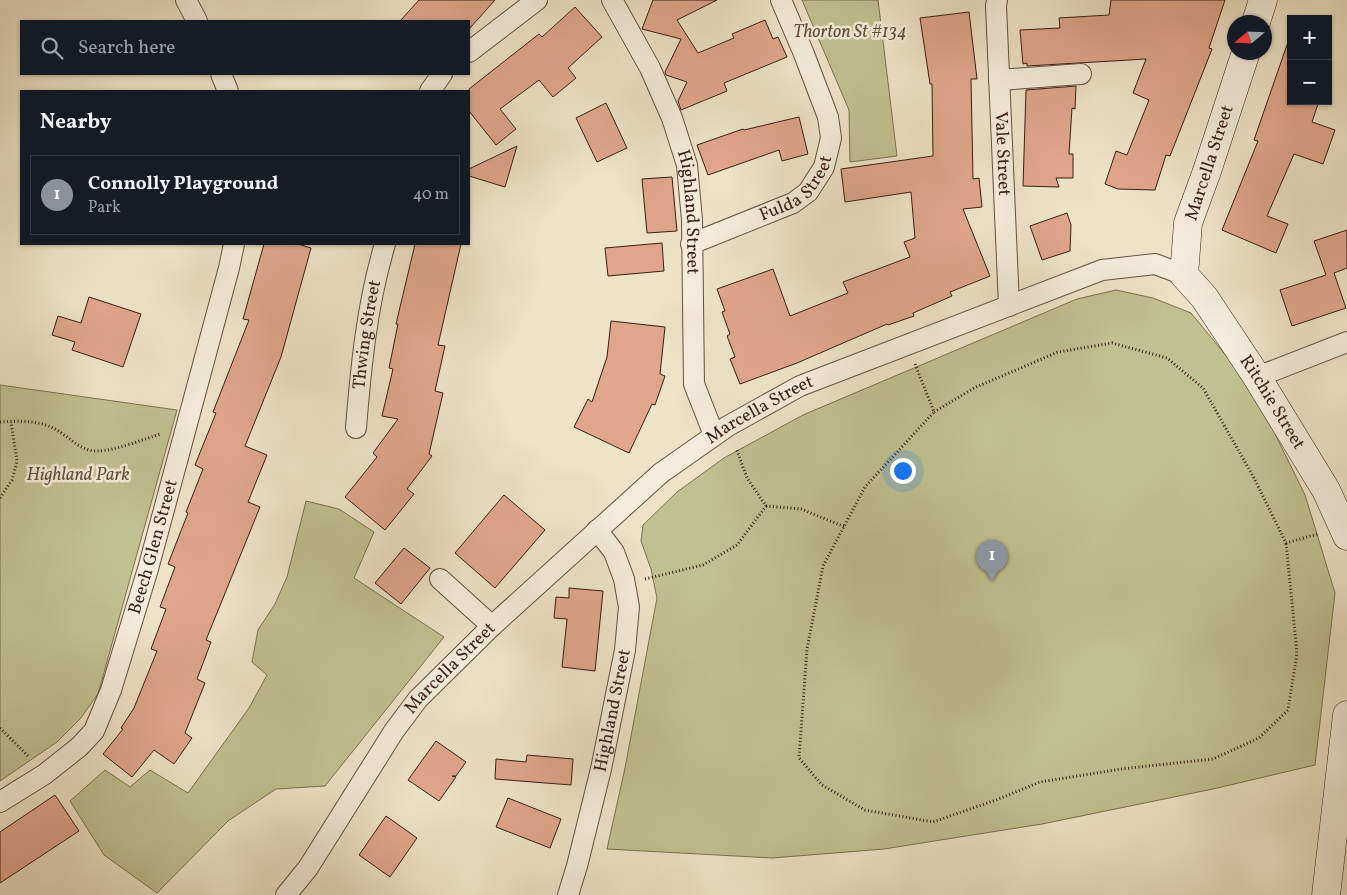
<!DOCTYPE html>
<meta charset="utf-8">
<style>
:root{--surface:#171b24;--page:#242831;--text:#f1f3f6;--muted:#9ea1a6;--line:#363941;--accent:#8c9099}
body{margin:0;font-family:Vollkorn,serif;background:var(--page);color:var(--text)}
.controls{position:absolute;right:15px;top:15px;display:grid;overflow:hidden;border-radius:0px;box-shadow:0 1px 4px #0004}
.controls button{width:45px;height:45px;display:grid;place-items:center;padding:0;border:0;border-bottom:1px solid var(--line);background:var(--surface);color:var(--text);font:25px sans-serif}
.compass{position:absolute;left:1227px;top:15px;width:45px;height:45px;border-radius:50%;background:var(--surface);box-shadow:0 1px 4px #0004;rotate:251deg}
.you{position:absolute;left:902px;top:470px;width:18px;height:18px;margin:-12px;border:4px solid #fff;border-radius:50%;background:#1a73e8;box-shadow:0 0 0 8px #1a73e833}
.badge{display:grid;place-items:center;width:32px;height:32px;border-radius:50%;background:var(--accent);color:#fff;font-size:16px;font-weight:700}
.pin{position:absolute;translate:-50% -41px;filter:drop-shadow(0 1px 2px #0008)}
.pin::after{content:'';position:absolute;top:26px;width:18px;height:15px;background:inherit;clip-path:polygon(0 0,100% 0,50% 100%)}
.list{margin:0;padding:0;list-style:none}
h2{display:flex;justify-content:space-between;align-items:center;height:65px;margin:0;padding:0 20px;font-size:21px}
h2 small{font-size:16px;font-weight:400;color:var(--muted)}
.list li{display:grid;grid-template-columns:32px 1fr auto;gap:15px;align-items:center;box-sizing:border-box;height:80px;margin:0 10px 10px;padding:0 10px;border:1px solid var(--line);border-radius:0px}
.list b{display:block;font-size:19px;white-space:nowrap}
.list p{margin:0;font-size:16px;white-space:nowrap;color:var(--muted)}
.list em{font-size:16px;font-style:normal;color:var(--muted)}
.icon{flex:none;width:28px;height:28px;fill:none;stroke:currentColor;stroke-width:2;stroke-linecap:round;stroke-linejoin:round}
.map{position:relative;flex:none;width:1347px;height:895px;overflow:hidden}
.search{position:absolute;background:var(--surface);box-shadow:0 1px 4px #0004;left:20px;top:20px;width:450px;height:55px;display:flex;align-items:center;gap:12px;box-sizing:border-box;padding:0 18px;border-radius:0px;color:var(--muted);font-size:19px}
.panel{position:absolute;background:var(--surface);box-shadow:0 1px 4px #0004;left:20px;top:90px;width:450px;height:155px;border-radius:0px}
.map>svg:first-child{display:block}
.green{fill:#c0c191;stroke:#7c7052}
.building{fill:#e0a68c;stroke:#381e14}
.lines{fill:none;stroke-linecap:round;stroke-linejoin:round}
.street-casing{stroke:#664f41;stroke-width:22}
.secondary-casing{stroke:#381e14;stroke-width:29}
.path{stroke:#381e14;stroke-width:3;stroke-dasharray:1 2.5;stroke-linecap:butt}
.street{stroke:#f4eddb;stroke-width:20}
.secondary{stroke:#f4eddb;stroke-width:28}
.labels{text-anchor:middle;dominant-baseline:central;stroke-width:5;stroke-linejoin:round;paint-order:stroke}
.park-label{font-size:18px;font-style:italic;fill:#614f3a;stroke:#f4eddb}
.street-label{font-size:18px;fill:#381e14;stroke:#f4eddb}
</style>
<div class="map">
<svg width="1347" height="895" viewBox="0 0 1347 895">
<rect width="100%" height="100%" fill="#eee3c7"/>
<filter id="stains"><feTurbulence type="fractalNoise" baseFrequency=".004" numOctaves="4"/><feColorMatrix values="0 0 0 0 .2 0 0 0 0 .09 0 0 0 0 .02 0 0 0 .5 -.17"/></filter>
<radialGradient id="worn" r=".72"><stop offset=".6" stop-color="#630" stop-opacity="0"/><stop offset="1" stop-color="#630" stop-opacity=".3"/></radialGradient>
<g class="green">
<polygon points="802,0 878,0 897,156 850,162 849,110"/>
<polygon points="1116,290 1153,298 1191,313 1252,387 1305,495 1335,593 1315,765 1213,789 1042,824 884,849 772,858 607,849 625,768 657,598 651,569 641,541 643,525 677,492 724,458 803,415 1077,299"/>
<polygon points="0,385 177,410 98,694 80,719 57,742 0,781"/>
<polygon points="306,501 339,509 374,532 354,578 444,637 325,786 276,789 228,821 157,893 104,855 70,801 105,770 130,787 150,770 188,793 249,708 267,675 252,662 258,630 275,604 287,577"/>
</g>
<g class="building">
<polygon points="419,0 495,0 470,28 469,21 400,21"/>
<polygon points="653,0 717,0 677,20 698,53 734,38 732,34 765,20 773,39 778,37 787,57 724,83 727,91 681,110 678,101 687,82 666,75 665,72 681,39 642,29"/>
<polygon points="1111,0 1225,0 1209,48 1212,49 1170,156 1166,155 1155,190 1118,189 1105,184 1116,151 1127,155 1149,100 1133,93 1146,59 1027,66 1027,63 1023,64 1020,30 1060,28 1059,18 1109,15"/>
<polygon points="575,7 602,37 568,68 576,78 553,97 539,80 500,109 516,129 496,145 469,111 469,89 539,34 542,37"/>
<polygon points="969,12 977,79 971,79 973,179 979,178 982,207 963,209 990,276 950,292 952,296 913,313 914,316 888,325 887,324 797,363 740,384 730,359 735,357 727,336 730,334 722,312 725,311 717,289 773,269 790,316 848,293 843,282 910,257 904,242 915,238 911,192 845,202 841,169 933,156 932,84 930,84 920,18"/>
<polygon points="1288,42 1291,43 1291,101 1319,101 1312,122 1335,130 1323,164 1294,154 1267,216 1288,224 1276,253 1222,230 1258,141 1254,140"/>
<polygon points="1076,86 1075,109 1072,108 1069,154 1073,154 1073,178 1056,178 1059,187 1023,186 1026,90"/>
<polygon points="606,103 627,148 597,162 576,118"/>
<polygon points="799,117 808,154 782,161 779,150 708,175 697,145 743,129 744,130"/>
<polygon points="517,146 505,187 469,176 469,169"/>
<polygon points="672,177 677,231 647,233 642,179"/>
<polygon points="1067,213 1071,225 1070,251 1042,260 1030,226"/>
<polygon points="1347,230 1347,268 1334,273 1346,308 1292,326 1280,290 1326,275 1314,241"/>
<polygon points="662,243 664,271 608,276 605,248"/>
<polygon points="264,244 298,244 311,248 281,357 245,446 267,455 248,502 260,507 206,640 211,642 197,679 205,683 185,733 192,738 174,764 154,750 132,777 103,754 123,729 121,728 134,708 157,651 151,649 166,609 160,607 175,567 168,564 188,513 186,512 203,469 195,465 216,413 213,412 249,320 243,319"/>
<polygon points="415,244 461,244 438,345 445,346 435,391 443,393 429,454 432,456 407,489 414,494 385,530 345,497 377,457 373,453 398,419 382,416 393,369 389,368 398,324 396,324"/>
<polygon points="89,297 141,314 123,367 72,350 75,342 52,335 58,316 81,323"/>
<polygon points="611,321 665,327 660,374 665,376 655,405 652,404 629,453 574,427 588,399 592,402 607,357"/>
<polygon points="504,495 545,530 495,588 455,553"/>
<polygon points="404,548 430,568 401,604 375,583"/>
<polygon points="569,588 603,591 595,671 562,667 567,619 554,618 556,597 569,598"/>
<polygon points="436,741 466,762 456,776 452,776 456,777 439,801 408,780"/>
<polygon points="527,755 573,759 571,785 495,779 496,759 526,762"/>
<polygon points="55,795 79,831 0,883 0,832"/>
<polygon points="508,798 561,819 550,848 496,827"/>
<polygon points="386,816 417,838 390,877 359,855"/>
</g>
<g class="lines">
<g class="street-casing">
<g id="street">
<polyline points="186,0 197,21"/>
<path id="s1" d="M 612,0 L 650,68 L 672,118 L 687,165 L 692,220 L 694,384 L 714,435"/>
<path id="s2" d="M 997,0 L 996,6 L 1009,306"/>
<polyline points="469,52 537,0"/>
<polyline points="221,74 228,91"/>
<polyline points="999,80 1081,74"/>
<polyline points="430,91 442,74"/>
<path id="s3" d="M 691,244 L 793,203 L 808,192 L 824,167 L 831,138 L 828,117 L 804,54 L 781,0"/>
<polyline points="1257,377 1347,342"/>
<path id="s4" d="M 356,428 C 361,366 367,304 385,244"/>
<polyline points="440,579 492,626"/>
<path id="s5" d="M 0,802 L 45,774 L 79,747 L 94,731 L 111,690 L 148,569 L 229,268 L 234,244"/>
<path id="s6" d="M 286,895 L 308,868 L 394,731 L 418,699 L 492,626 L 661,473 L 728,426 L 800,386 L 1102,270 L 1155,264 L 1184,275"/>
<path id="s7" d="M 568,895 L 577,866 L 601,769 L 625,650 L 629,607 L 624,579 L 614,552 L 597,530"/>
</g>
</g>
<g class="secondary-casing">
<g id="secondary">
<polyline points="1256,22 1263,0"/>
<path id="s8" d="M 1246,52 L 1207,171 L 1188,223 L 1184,275 L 1204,297 L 1257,377 L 1326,490 L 1347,536"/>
<polyline points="1326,895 1347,715"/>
</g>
</g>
<g class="path">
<polyline points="915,364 934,412 865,487 823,566 807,649 799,758 822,785 865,810 933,822 996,800 1040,782 1121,769 1213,759 1259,738 1288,710 1297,653 1286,543"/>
<polyline points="934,412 974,388 1058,352 1112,343 1167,358 1203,388 1254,478 1286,543 1318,534"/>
<path d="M 0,422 C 19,421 36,420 53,428 C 68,435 80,452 98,451 C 114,451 144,439 161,434"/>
<polyline points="0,498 12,480 17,461 11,422"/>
<polyline points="766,506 801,509 845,527"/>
<polyline points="645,579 703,565 737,545 766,506 747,478 736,448"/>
<polyline points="0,728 29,757"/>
</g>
<use href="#street" class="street"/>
<use href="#secondary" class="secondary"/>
</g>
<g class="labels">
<g class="park-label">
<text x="850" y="32">Thorton St #134</text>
<text x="78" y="475">Highland Park</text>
</g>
<g class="street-label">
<text stroke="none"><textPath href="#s2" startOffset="154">Vale Street</textPath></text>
<text transform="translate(1210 163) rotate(-72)">Marcella Street</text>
<text stroke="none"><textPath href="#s3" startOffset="122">Fulda Street</textPath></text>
<text stroke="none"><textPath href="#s1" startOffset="229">Highland Street</textPath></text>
<text stroke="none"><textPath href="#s4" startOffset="94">Thwing Street</textPath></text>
<text stroke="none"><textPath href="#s8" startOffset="388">Ritchie Street</textPath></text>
<text stroke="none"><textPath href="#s6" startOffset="686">Marcella Street</textPath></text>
<text stroke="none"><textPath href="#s5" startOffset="312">Beech Glen Street</textPath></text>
<text stroke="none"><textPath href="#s6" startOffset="281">Marcella Street</textPath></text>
<text stroke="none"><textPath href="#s7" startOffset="190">Highland Street</textPath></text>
</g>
</g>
<rect width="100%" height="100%" filter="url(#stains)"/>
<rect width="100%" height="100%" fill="url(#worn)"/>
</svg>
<div class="controls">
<button>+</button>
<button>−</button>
</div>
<svg class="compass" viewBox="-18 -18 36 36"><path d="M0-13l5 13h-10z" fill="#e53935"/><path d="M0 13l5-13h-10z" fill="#9ea1a6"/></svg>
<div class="you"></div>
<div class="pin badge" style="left:992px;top:581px">1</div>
<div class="search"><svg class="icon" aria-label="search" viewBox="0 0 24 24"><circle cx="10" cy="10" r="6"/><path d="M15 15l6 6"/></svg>Search here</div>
<section class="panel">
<h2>Nearby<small></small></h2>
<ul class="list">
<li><span class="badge">1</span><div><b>Connolly Playground</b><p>Park</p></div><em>40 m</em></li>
</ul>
</section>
</div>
